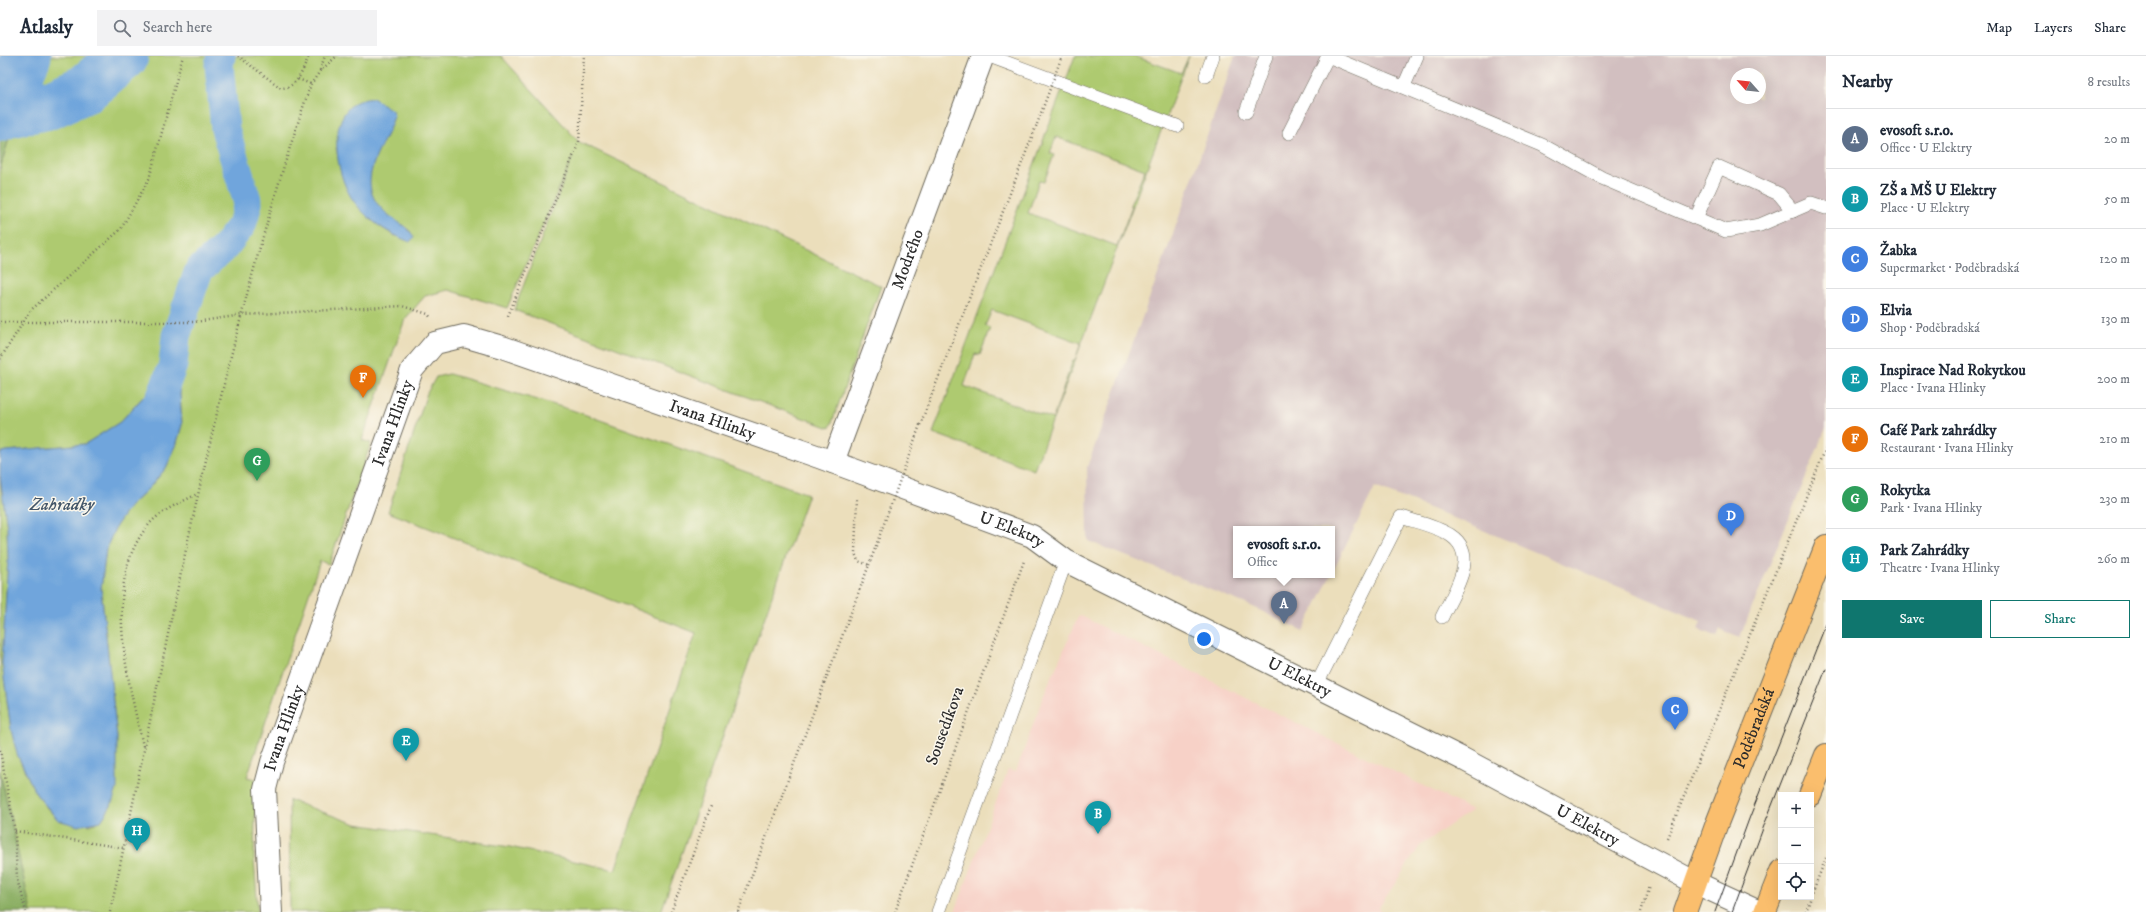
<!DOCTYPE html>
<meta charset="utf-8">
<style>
:root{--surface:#fff;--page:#f2f2f3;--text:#1f2937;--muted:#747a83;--line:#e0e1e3;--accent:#0f766e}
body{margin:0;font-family:"IM FELL DW Pica",serif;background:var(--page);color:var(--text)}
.controls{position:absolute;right:12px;bottom:12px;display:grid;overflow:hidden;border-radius:0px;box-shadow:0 4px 16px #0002}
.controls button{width:36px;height:36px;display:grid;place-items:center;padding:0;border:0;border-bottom:1px solid var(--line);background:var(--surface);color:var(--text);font:20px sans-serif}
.compass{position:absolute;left:1730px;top:12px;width:36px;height:36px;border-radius:50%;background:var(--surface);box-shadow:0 4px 16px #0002;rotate:297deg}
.you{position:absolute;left:1204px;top:583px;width:14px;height:14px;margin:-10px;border:3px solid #fff;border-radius:50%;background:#1a73e8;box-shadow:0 0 0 6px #1a73e833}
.badge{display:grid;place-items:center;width:26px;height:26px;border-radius:50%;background:var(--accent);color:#fff;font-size:13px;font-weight:700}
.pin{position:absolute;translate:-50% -33px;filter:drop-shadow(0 1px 2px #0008)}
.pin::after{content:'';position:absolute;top:21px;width:14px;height:12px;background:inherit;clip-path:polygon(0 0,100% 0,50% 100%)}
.popup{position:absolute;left:1233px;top:470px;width:102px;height:52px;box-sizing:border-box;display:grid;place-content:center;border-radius:0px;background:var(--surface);filter:drop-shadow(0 1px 3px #0005);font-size:13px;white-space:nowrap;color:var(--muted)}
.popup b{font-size:15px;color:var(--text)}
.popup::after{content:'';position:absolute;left:50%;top:100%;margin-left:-8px;border:8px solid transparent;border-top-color:var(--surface)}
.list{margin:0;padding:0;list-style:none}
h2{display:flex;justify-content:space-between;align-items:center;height:52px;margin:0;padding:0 16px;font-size:17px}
h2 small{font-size:13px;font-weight:400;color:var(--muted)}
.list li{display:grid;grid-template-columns:26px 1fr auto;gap:12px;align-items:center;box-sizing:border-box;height:60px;padding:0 16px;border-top:1px solid var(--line)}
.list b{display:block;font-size:15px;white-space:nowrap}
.list p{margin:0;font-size:13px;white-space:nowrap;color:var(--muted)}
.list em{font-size:13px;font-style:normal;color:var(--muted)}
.actions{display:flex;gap:8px;padding:12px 16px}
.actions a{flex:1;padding:9px 0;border:1px solid var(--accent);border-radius:0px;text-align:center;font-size:14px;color:var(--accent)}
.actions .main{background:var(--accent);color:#fff}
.icon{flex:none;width:22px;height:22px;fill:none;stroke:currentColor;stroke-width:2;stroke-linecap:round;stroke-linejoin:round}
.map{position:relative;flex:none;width:1826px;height:856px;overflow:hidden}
header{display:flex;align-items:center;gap:24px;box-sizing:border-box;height:56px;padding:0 20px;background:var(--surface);border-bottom:1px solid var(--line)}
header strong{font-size:19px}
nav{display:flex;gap:22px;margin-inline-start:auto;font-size:14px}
.search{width:280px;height:36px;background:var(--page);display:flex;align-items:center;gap:10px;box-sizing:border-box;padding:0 14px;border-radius:0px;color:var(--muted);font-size:15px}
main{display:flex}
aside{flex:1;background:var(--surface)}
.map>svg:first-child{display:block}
.built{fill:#f7d1c7}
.industrial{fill:#d2bfc0;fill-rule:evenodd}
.green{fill:#aeca70;stroke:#6c7a4e;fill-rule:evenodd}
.forest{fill:#8aae62;stroke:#5a6c46}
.water{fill:#6fa5dc;stroke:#4d6884}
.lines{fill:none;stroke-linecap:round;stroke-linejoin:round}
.canal{stroke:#6fa5dc;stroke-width:29}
.river{stroke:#6fa5dc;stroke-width:49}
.service-casing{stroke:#6e6a5d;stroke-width:14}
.minor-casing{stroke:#6e6a5d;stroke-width:24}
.primary-casing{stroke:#6e6a5d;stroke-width:24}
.path{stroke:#6e6a5d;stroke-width:2.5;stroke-dasharray:1 3;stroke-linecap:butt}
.service{stroke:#fff;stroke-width:13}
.minor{stroke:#fff;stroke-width:22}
.primary{stroke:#fabe6d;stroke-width:22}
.tram{stroke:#2b2b2b;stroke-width:1}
.path-bridge{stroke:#6e6a5d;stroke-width:2.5;stroke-dasharray:1 3;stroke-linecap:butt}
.labels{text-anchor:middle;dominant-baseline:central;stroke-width:3;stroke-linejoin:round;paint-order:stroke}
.street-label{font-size:17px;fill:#2b2b2b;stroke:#fbf7ec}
.water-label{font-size:18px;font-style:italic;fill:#435669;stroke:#fbf7ec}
</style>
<header>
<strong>Atlasly</strong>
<div class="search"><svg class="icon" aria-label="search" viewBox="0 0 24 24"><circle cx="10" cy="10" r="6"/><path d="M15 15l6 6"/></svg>Search here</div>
<nav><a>Map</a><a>Layers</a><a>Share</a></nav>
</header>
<main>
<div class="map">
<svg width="1826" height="856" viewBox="0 0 1826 856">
<rect width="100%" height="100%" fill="#fbf7ec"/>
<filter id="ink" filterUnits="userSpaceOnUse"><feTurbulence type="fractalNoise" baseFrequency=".025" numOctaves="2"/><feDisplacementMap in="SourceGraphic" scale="8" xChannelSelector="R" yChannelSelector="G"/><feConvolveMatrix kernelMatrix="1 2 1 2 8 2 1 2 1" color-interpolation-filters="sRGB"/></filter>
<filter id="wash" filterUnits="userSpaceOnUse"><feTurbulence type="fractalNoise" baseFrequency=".012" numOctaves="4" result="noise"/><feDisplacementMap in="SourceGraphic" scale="16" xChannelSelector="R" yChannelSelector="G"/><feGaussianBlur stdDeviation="0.9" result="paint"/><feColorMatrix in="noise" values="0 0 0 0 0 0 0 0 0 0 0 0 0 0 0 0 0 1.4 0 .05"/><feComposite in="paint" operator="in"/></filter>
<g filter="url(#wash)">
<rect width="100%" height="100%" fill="#ebdebb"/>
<polygon class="built" points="1079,559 1472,754 1420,790 1378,853 1383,856 955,856 1008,714 1016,716 1043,641"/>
<path class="industrial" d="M 1235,0 L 1826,0 L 1826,372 L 1740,581 L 1720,573 L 1717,581 L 1698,573 L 1701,565 L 1444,458 L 1375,431 L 1332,517 L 1332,473 L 1236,473 L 1236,519 L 1331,519 L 1303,575 L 1251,550 L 1088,485 L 1087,411 L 1173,178 ZM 1736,18 L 1760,18 L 1760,42 L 1736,42 Z"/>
<g class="green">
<path d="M 43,0 L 501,0 L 579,86 L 881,230 L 830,372 L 514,254 L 573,100 L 507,252 L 448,234 L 425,240 L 405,263 L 362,384 L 371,387 L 329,508 L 320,505 L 247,721 L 256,723 L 254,803 L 258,856 L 31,856 L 0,715 L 0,420 L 7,472 L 8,502 L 2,607 L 11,674 L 20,705 L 36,738 L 47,752 L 58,764 L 90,769 L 101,765 L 111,750 L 117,682 L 101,533 L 106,493 L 116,470 L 130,450 L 150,431 L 166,412 L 176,390 L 182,369 L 180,338 L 172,310 L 120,366 L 85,388 L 7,395 L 2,396 L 0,399 L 0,113 L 12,72 ZM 394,60 C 386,88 355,121 377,149 C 386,160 400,167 411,176 L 395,180 C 354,156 346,137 336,92 Z"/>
<path d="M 1075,0 L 1134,0 L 1181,17 L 1189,0 L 1034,414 L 933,377 ZM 1056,81 L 1145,114 L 1130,149 L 1132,150 L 1117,190 L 1028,157 L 1039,125 L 1044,126 L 1054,99 L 1050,97 ZM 992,254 L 1081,287 L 1075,304 L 1073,304 L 1053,363 L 964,330 L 975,298 L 980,299 L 990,272 L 985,270 Z"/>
<polygon points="449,318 572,354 808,438 661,856 290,856 289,744 356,768 510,791 615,814 696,577 388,456 427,337 436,321"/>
</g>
<g class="forest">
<polygon points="0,0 43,0 12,72 0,113"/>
<polygon points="0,715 31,856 0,856"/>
</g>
<g class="water">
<path d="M 373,42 L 392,54 L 394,60 C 385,91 353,124 382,153 C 392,164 407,169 414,181 L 410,186 C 388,177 370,166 355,147 C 337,124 326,68 353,48 C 358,44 367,43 373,42 Z"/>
<polygon points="173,309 180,338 182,369 176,390 166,412 150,431 130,450 116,470 106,493 101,533 117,682 117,733 111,750 101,765 78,770 58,764 36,738 17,698 11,674 2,607 8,502 7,472 0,420 0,399 2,396 7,395 85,388 120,366"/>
</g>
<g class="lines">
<polyline class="canal" points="159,346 173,309 176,280 199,214 225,191 242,169 248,147 225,73 219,9 221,0"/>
<g class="river">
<polyline points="0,59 49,49 85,33 124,0"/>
<polyline points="0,61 27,0"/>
</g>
</g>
</g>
<g filter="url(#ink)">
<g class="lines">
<g class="service-casing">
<g id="service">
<polyline points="989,0 1177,70"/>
<polyline points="1328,0 1542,89 1602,122 1726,175 1760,169 1811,147 1826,152"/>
<polyline points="1206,20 1213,0"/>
<polyline points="1404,30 1417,0"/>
<polyline points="1246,56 1266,0"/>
<polyline points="1289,77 1328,0"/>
<polyline points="1696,162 1719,111 1779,138 1793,155"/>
<path d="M 1316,630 L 1401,461 C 1416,466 1436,470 1450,479 C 1481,499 1453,537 1442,561"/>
<polyline points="938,856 1066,505"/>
</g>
</g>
<g class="minor-casing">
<g id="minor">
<path id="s1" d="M 833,406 L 983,0"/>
<path id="s2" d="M 271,856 L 265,733 L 272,706 L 412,314 L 435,287 L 464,280 L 502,291 L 819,401 L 1032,480 L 1066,505 L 1463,703 L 1696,827 L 1759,856"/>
</g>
</g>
<g class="primary-casing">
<g id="primary">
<polyline points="1810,739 1826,699"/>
<path id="s3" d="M 1685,856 L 1717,767 L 1826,490"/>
<polyline points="1765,856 1781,815"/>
</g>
</g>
<g class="path">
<path d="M 238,0 L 281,32 C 298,32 303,13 309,0"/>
<polyline points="320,14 325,0"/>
<polyline points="298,23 311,28"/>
<polyline points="508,260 579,86 584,0"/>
<polyline points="0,266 195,266 242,259 402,250 428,258 431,262"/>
<polyline points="0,303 31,254 121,173 149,123 183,0"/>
<polyline points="920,369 1037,68"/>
<path d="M 143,690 C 129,627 101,527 147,471 C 159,455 180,447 197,438"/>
<polyline points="0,694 15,775 17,823 26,856"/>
<polyline points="15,775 124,792"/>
<polyline points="1667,782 1826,392"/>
<polyline points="1811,840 1826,802"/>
<path d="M 110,856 C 170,578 218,297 311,28 L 320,15 L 337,0"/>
<polyline points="671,856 711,750"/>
<polyline points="738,856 869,509 858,505 855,497 857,441"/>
<polyline points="895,856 1024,505"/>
<polyline points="1641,856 1649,830"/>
<polyline points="1806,856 1811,841"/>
</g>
<use href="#service" class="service"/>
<use href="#minor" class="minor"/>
<use href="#primary" class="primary"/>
<g class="tram">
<polyline points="1715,856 1749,763 1826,568"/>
<polyline points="1732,856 1765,767 1826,613"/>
</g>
<g class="path-bridge">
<polyline points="1037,68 1062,0"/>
<polyline points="869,509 920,369"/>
</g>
</g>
</g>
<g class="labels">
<g class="street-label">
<text stroke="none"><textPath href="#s1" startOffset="216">Modrého</textPath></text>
<text stroke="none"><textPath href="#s2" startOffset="895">Ivana Hlinky</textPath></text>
<text stroke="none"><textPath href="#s2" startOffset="511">Ivana Hlinky</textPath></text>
<text stroke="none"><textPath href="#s2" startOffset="1214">U Elektry</textPath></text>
<text stroke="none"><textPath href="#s2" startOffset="1538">U Elektry</textPath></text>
<text transform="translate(945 670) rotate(-70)">Sousedíkova</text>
<text stroke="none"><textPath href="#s2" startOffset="187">Ivana Hlinky</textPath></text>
<text stroke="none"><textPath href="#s3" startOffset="196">Poděbradská</textPath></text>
<text stroke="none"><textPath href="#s2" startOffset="1862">U Elektry</textPath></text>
</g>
<g class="water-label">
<text x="62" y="449">Zahrádky</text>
</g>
</g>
</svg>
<div class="controls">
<button>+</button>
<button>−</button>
<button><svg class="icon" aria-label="locate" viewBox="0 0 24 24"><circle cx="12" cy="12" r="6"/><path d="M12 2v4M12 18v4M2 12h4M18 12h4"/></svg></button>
</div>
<svg class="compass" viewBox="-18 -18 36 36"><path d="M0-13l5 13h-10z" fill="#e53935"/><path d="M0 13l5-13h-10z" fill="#747a83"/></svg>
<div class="you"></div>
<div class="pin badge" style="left:1284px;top:568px;background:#5c6f8a">A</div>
<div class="popup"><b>evosoft s.r.o.</b>Office</div>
<div class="pin badge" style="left:1098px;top:778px;background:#0f9aa8">B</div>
<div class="pin badge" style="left:1675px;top:674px;background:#3f7fe0">C</div>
<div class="pin badge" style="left:1731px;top:480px;background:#3f7fe0">D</div>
<div class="pin badge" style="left:406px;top:705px;background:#0f9aa8">E</div>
<div class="pin badge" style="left:363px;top:342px;background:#e8710a">F</div>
<div class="pin badge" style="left:257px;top:425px;background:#2e9e5b">G</div>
<div class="pin badge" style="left:137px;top:795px;background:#0f9aa8">H</div>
</div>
<aside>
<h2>Nearby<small>8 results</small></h2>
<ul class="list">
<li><span class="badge" style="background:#5c6f8a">A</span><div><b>evosoft s.r.o.</b><p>Office · U Elektry</p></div><em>20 m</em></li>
<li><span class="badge" style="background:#0f9aa8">B</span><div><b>ZŠ a MŠ U Elektry</b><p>Place · U Elektry</p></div><em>50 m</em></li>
<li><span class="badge" style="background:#3f7fe0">C</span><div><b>Žabka</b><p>Supermarket · Poděbradská</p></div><em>120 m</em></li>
<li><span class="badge" style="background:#3f7fe0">D</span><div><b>Elvia</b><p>Shop · Poděbradská</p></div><em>130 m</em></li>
<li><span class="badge" style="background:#0f9aa8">E</span><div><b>Inspirace Nad Rokytkou</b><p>Place · Ivana Hlinky</p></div><em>200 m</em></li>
<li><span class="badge" style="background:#e8710a">F</span><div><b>Café Park zahrádky</b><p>Restaurant · Ivana Hlinky</p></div><em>210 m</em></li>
<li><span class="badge" style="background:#2e9e5b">G</span><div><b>Rokytka</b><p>Park · Ivana Hlinky</p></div><em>230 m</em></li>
<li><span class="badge" style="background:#0f9aa8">H</span><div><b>Park Zahrádky</b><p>Theatre · Ivana Hlinky</p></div><em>260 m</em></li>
</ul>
<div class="actions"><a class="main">Save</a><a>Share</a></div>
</aside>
</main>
